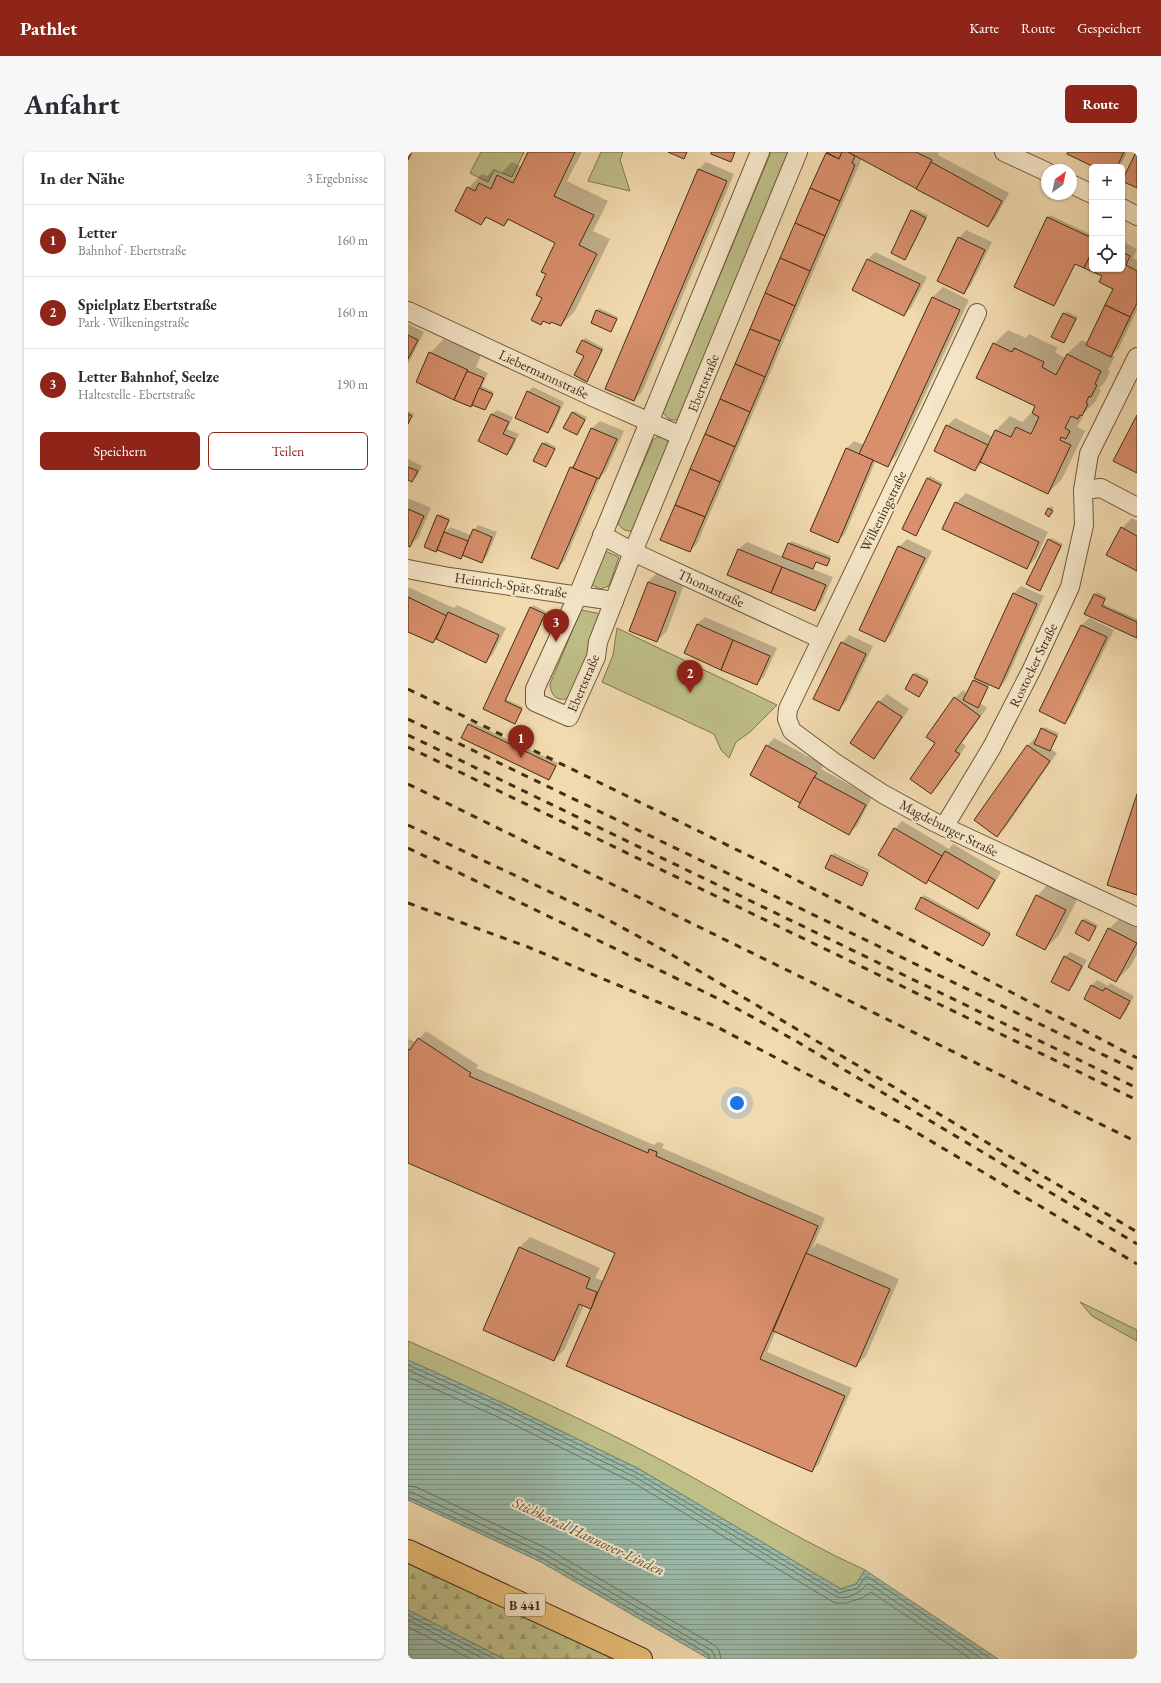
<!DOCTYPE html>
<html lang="de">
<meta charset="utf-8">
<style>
:root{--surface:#fff;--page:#f7f7f7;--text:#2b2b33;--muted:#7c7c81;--line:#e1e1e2;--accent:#8f2418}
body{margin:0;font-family:"EB Garamond",serif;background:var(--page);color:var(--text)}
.controls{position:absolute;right:12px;top:12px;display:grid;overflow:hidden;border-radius:6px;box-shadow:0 1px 3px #0004}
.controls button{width:36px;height:36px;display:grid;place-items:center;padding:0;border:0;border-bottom:1px solid var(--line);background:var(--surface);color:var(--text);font:20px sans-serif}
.compass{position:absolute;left:633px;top:12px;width:36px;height:36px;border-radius:50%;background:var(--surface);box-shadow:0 1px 3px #0004;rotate:33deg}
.you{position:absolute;left:329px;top:951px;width:14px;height:14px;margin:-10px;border:3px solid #fff;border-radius:50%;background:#1a73e8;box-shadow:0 0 0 6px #1a73e833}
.badge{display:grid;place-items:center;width:26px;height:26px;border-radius:50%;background:var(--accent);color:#fff;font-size:13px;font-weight:700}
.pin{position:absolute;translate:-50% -33px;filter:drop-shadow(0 1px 2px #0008)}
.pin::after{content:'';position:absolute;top:21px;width:14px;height:12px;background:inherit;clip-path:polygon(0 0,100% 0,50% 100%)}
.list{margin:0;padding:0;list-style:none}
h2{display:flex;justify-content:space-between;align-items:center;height:52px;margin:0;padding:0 16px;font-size:17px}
h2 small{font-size:13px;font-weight:400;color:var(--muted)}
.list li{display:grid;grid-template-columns:26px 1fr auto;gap:12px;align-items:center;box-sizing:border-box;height:72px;padding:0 16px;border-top:1px solid var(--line)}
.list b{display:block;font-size:15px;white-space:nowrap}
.list p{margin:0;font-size:13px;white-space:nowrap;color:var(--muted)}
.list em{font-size:13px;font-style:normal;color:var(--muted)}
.actions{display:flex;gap:8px;padding:12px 16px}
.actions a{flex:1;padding:9px 0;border:1px solid var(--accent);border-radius:6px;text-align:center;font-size:14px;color:var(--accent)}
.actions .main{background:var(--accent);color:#fff}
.icon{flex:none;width:22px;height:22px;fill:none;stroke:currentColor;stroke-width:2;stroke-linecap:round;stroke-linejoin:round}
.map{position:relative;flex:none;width:729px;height:1507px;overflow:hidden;border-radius:6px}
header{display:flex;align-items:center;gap:24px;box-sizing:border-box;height:56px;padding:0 20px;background:var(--accent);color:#fff}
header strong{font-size:19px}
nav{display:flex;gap:22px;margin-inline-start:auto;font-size:14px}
.intro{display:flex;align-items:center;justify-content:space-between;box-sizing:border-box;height:96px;padding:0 24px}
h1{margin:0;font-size:28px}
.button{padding:10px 18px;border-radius:6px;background:var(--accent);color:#fff;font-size:14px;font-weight:700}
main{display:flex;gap:24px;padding:0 24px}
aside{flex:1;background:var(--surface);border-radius:6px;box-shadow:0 1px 3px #0004}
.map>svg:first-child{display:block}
.green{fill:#bebe87;stroke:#80764e}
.forest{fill:url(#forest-firs);stroke:#80764e}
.water{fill:url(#water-rules);stroke:#77826e}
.shadow{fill:#0003}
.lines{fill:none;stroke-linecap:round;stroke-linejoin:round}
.shore{stroke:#6e7460;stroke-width:1}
.building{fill:#d98f6c;stroke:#422d15}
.minor-casing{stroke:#6e583b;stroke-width:20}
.major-casing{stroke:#422d15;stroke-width:24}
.minor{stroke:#f6e7ca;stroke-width:18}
.major{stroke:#e8bd77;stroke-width:22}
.rail{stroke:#422d15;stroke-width:3;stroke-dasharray:7 7;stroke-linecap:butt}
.labels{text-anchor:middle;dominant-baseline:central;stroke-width:4;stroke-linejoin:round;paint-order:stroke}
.shield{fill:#f6e7ca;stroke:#78654b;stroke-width:1}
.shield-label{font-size:13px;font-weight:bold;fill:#422d15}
.street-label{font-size:14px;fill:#422d15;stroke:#f6e7ca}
.water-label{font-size:15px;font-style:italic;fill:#58503a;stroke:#f6e7ca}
</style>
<header>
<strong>Pathlet</strong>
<nav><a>Karte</a><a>Route</a><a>Gespeichert</a></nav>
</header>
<div class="intro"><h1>Anfahrt</h1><a class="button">Route</a></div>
<main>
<aside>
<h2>In der Nähe<small>3 Ergebnisse</small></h2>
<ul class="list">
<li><span class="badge">1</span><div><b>Letter</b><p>Bahnhof · Ebertstraße</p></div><em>160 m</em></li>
<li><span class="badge">2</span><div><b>Spielplatz Ebertstraße</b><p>Park · Wilkeningstraße</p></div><em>160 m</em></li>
<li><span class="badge">3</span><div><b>Letter Bahnhof, Seelze</b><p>Haltestelle · Ebertstraße</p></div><em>190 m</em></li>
</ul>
<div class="actions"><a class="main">Speichern</a><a>Teilen</a></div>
</aside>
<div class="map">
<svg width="729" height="1507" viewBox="0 0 729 1507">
<defs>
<pattern id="forest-firs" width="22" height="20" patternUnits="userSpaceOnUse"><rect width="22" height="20" fill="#bebe87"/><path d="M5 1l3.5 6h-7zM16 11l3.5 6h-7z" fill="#9c9b6d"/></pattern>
<pattern id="water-rules" width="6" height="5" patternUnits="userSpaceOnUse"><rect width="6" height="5" fill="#9bbbaa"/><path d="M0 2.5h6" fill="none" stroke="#809889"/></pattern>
</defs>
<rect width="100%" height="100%" fill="#f1daae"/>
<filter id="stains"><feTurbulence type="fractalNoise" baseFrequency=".005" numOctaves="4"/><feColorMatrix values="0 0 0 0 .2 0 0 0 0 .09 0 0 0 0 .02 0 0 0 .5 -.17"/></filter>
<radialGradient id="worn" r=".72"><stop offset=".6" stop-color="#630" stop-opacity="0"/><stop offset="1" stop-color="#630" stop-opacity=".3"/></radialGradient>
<g class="green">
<polygon points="73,0 116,0 104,25 86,18 80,30 62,21"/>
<polygon points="193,0 215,0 212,8 222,39 180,29"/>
<polygon points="363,0 382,0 270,268 262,268 255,261"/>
<path d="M 249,285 L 255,285 L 260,289 L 260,295 L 226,378 C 219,381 213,377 210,371 L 245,288 Z"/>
<polygon points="195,398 211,405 201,434 192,437 182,432"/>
<path d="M 173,458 L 198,463 L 161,546 C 149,550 143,544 142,532 Z"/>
<polygon points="209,476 369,553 342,580 328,590 321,606 313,598 306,582 194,530 205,503"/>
<polygon points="672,1150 729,1178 729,1189 684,1164"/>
<path d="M 0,1189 C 77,1223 153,1257 228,1295 C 305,1334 378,1382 457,1418 L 448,1432 L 433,1437 L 231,1317 L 97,1252 L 0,1208 Z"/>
</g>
<polygon class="forest" points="0,1411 205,1507 96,1507 0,1458"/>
<g class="water">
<polygon points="0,1208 97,1252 231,1317 433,1437 448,1432 457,1418 590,1507 301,1507 133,1410 0,1348"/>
<polygon points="0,1458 96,1507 0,1507"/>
</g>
<g class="shadow">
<polygon points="121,0 174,0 159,29 200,49 185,79 202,87 167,159 153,173 144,169 136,169 133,172 135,146 140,122 149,91 102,67 96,73 80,65 73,71 60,36 74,22 79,24 86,17 93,21 104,10 114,15"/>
<polygon points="419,0 529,0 531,1 530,3 601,41 587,67 580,74 454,6 289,392 282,399"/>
<polygon points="661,0 719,0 712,15 688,15"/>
<polygon points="298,10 326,22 234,240 226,248 198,236 291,17"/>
<polygon points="506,57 520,63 497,107 504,59"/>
<polygon points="642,63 684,83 684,117 714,117 714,89 729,97 725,106 729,108 729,158 711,196 704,203 707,204 700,218 702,219 697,230 692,235 691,237 693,238 688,249 673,264 675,265 669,275 677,279 654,327 640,341 575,310 567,318 539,274 547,266 585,285 588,278 602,264 614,270 623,261 625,262 629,253 586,192 600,178 618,186 621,182 650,196 647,200 657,206 659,202 674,188 681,192 706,137 695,124 668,111 646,153 607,134"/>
<polygon points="558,78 584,90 563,133 556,141 551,86"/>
<polygon points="467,100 519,125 503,156 496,163 445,138 460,107"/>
<polygon points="535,135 561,148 489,303 479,313 468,308 437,382 429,389 438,297 446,289 456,293 525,145"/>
<polygon points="191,156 210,165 202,179 189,159"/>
<polygon points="658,159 670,165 656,190 645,185"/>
<polygon points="0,172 16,180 0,212"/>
<polygon points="177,186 196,196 181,226 177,204 169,200"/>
<polygon points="36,187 73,203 68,215 80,221 74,234 86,240 77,257 65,252 63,254 22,201"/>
<polygon points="125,235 156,250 145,275 140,280 120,240"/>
<polygon points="89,258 105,265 99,277 111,282 104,297 99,302 72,288 84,262"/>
<polygon points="0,259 6,262 0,272"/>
<polygon points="167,259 179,265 171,280 165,261"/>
<polygon points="192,269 216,279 198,319 193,324 157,408 150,416 163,315 170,308 184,276"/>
<polygon points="137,289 148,295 138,314 127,308"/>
<polygon points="0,307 14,314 9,324 4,329 0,327"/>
<polygon points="522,324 535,331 508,383 520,326"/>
<polygon points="558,341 640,380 628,406 618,416 548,351"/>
<polygon points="0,346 23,356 10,386 2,393 0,392"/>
<polygon points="643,354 646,356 641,364 640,357"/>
<polygon points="32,362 42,366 36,381 42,375 63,383 66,378 70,373 89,380 79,404 74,409 56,402 52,406 30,397 28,399 30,364"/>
<polygon points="724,366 729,369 729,418 714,376"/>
<polygon points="643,386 655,392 632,437 640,388"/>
<polygon points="499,387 524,399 484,482 477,489 491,395"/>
<polygon points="383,389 423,404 419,413 408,409 404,417 425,425 414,450 407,458 321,423 331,397 339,390 375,405"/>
<polygon points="250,420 277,430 259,479 249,489 240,430"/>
<polygon points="613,434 636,444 598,528 591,536 582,532 572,551 579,556 554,591 558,594 530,634 523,641 528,591 547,546 555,538 559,542 568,525 606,441"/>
<polygon points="0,435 46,456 49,453 98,476 85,502 78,509 29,486 25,490 0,478"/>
<polygon points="689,440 699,445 695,452 729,467 729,485 678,462"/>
<polygon points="125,453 139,460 98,547 115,555 107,570 76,556"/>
<polygon points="297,465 369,496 356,525 349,532 289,472"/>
<polygon points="681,466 706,478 664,563 657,571 632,559 674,473"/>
<polygon points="441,483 465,494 438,550 430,558 434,491"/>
<polygon points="508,520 521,527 511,544 498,537"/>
<polygon points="479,542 501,557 473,598 466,605 471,550"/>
<polygon points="63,570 150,611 143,625 141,627 61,573"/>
<polygon points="636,575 651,581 643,597 649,601 597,676 589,683 567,668 620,593 627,586 629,587"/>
<polygon points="366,586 416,613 413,617 464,645 449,674 441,681 394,651 343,623 359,594"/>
<polygon points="494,669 541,697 545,692 593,720 577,748 570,756 487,677"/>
<polygon points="426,701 462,718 461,720 425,703"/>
<polygon points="643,729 671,744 651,783 637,797 629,744"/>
<polygon points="516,743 583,780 577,791 575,793 508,756"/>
<polygon points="715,763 729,770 729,802 722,815 708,829 701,777"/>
<polygon points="677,766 690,773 681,788 668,781"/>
<polygon points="662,800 679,808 666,833 661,838 657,805"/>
<polygon points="689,828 700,834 702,831 726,844 717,861 712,866 677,847 684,833"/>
<polygon points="18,879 70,913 68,916 246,993 250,990 256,992 254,996 417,1066 404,1097 409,1091 491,1127 458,1204 448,1214 368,1179 359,1200 444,1236 411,1312 404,1319 185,1152 182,1155 176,1153 156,1198 146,1208 76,1178 112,1095 122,1085 192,1116 187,1126 196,1129 208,1100 0,1009 0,887 8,890"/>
</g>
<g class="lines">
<g class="shore">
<polyline points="0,1213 95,1255 229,1321 431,1441 450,1436 457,1425 460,1425 583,1507"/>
<path d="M 0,1218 L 93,1260 L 227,1325 L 429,1445 C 441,1448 453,1440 459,1432 L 461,1432 L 574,1507"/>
<polyline points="0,1225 90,1265 224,1330 427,1451 438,1451 454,1446 463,1440 563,1507"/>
<polyline points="0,1334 8,1335 140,1397 306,1493 311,1498 313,1507"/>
<polyline points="0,1340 5,1341 137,1402 303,1498 306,1502 307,1507"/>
<polyline points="0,1345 135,1407 300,1502 302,1507"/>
<polyline points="0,1463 87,1507"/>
<polyline points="0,1468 76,1507"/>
<polyline points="0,1475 63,1507"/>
</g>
</g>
<g class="building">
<polygon points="0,0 4,0 0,8"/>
<polygon points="120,0 167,0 146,44 186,63 171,93 189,102 153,174 143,170 142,172 135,169 133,173 123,168 134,146 128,143 138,122 133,120 147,91 100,67 96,74 78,65 73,73 47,59 59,35 67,39 71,31 83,37 89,23 105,31"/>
<polygon points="260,0 279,0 276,7"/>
<polygon points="303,0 327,0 323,10 303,2"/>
<polygon points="418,0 434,0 431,7"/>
<polygon points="434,0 440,0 447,4 444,11 447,13 432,49 402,36 418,1 431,7"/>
<polygon points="440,0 508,0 524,8 509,37"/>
<polygon points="660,0 716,0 709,15 686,15 659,2"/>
<polygon points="727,2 729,3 729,36 714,29"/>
<polygon points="523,10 594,49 580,75 508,37"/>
<polygon points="290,17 319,29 226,249 197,237"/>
<polygon points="402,36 432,49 417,84 387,71"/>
<polygon points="503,58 518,66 497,108 483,101"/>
<polygon points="639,65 684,86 684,100 676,116 667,112 646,154 606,135"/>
<polygon points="387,71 417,84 402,119 372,106"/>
<polygon points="550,85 577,98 556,142 529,129"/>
<polygon points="684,100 684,117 714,117 714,100 722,104 718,113 729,119 729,151 722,165 697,153 705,137 691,130 694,124 676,116"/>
<polygon points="372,106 402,119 387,154 357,141"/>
<polygon points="459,107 512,132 496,164 444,138"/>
<polygon points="357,141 387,154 372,189 342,177"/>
<polygon points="524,145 552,158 480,315 451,302"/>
<polygon points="697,153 722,165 703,205 678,193"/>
<polygon points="188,158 209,167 203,180 183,171"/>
<polygon points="655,161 668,167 656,191 643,185"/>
<polygon points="342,177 372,189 357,225 327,212"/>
<polygon points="0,183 10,188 0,207"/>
<polygon points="174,188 194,198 179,230 166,223 176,204 168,200"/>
<polygon points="585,191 604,200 606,196 636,210 634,215 648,223 659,202 693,219 687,232 689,233 683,245 681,244 678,251 680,252 674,264 672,263 670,267 663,264 657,276 662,279 658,287 653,285 652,288 663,293 640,342 572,310 587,278 603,285 608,275 623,282 631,265 624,261 627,254 568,226"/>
<polygon points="21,200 60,218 46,248 8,230"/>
<polygon points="327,212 357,225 342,260 312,247"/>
<polygon points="59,219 76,226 63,255 46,248"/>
<polygon points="71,236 85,242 77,258 64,253"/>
<polygon points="119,239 152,255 140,281 107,266"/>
<polygon points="312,247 342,260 327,295 297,282"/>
<polygon points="164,260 177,268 169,283 155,276"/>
<polygon points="0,262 4,264 0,272"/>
<polygon points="83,262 101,270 95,282 107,287 99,303 70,289"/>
<polygon points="729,263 729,321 705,309"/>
<polygon points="538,273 580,293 567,319 526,299"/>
<polygon points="183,276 209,287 191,327 165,316"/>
<polygon points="297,282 327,295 312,330 282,317"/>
<polygon points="134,291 147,297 138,315 125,309"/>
<polygon points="438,296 465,308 430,391 402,379"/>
<polygon points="0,315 10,319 4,330 0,328"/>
<polygon points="162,315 189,326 150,417 123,406"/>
<polygon points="282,317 312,330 297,365 267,353"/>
<polygon points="519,326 533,333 508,384 494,377"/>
<polygon points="547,350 631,390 619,417 534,377"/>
<polygon points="267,353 297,365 282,400 252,388"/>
<polygon points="640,356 645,359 641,365 637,362"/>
<polygon points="0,357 16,364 2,395 0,394"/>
<polygon points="29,363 41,368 28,400 16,395"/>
<polygon points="713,375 729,384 729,419 698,403"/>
<polygon points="65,377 84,385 74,411 54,403"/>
<polygon points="36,380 60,389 53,407 29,398"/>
<polygon points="640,387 653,394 632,439 618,432"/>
<polygon points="380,391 422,407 419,414 408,410 405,417 374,405"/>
<polygon points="490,394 517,406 477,490 451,478"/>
<polygon points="330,397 374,415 363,441 319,423"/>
<polygon points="374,415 418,433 407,459 363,441"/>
<polygon points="240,430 268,440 249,490 221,479"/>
<polygon points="605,441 629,452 591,537 566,526"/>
<polygon points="686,442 697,447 694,454 729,470 729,486 676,462"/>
<polygon points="0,445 39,464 25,491 0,480"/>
<polygon points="122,455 137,462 97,549 114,557 107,572 75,557"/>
<polygon points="40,460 91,483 78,511 28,487"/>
<polygon points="289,472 325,488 313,518 276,501"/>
<polygon points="673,473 699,485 657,572 631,559"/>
<polygon points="325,488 362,504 349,533 313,518"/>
<polygon points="433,490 458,502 431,559 405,547"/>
<polygon points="505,522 520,530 511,545 497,537"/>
<polygon points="565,528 580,535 570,556 555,548"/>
<polygon points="546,545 572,564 547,599 552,602 523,642 502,627 527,591 518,585"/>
<polygon points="470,549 494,565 466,607 442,591"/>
<polygon points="60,572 148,614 141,628 53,586"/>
<polygon points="633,576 649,584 642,599 626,592"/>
<polygon points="358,593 409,621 392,651 342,623"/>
<polygon points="619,593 642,609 589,685 566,668"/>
<polygon points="406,625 458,653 441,683 390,655"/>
<polygon points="729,642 729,743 699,733"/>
<polygon points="486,676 534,704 518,732 470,703"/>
<polygon points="537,699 587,728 570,757 520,728"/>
<polygon points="423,703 460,721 454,734 417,716"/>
<polygon points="628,743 658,758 637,798 608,783"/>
<polygon points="513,745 582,782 575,794 507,757"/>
<polygon points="674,768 688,775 681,789 667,781"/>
<polygon points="700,776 729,791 708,830 680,815"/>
<polygon points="656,804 674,814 661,839 643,830"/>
<polygon points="683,833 695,839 697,836 722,849 712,867 676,847"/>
<polygon points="10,886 63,921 61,924 240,1001 241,997 249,1000 248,1004 410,1074 352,1207 437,1244 404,1320 158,1214 207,1101 0,1011 0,897 2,898"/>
<polygon points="111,1095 182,1126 178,1136 189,1140 183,1157 171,1152 146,1209 75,1178"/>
<polygon points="398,1101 482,1137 448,1215 365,1179"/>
</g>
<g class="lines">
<g class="minor-casing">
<g id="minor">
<polyline points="352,0 170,443 127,537 127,550 161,565 188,505 190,490 225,400 390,0"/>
<polyline points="596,0 639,20"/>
<polyline points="663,32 684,42"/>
<polyline points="714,56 729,64"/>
<polyline points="0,159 185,245 273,284"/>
<polyline points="569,161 523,259 380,557 379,567 384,579 426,610 475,642 526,670 729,765"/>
<polyline points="675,338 693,336 729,355"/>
<polyline points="194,383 225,400 413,487"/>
<polyline points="0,417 41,425 206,449"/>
<polyline points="536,675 584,595 624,517 662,435 676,373 675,338 681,302 729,205"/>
</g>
</g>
<g class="major-casing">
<polyline id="major" points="0,1399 233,1507"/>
</g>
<use href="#minor" class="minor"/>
<use href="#major" class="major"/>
<g class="rail">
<polyline points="0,537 358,712 729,906"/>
<polyline points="0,567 729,919"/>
<polyline points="0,583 729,936"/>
<polyline points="0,595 729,948"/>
<polyline points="0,632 729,990"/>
<polyline points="0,673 191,763 261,801 729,1080"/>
<polyline points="0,696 317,850 388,889 729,1092"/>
<polyline points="0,751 120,795 309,875 491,970 729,1112"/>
</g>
</g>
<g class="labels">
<rect class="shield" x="97" y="1442" width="40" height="22" rx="3"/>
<g class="shield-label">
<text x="117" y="1453">B 441</text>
</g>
<g class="street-label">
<text transform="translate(136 222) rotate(25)">Liebermannstraße</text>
<text transform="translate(295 231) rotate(-68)">Ebertstraße</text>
<text transform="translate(475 359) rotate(-64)">Wilkeningstraße</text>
<text transform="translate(103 433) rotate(8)">Heinrich-Spät-Straße</text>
<text transform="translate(303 436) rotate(25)">Thomastraße</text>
<text transform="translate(625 513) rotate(-64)">Rostocker Straße</text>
<text transform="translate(175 531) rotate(-67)">Ebertstraße</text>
<text transform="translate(541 676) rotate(27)">Magdeburger Straße</text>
</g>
<g class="water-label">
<text transform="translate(181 1384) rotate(25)">Stichkanal Hannover-Linden</text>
</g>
</g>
<rect width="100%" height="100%" filter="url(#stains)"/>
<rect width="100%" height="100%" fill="url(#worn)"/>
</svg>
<div class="controls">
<button>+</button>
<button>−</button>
<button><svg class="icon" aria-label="locate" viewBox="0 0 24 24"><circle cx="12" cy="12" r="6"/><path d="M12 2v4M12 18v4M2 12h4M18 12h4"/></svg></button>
</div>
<svg class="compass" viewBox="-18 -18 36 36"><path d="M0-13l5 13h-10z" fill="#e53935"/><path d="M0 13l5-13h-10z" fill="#7c7c81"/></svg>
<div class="you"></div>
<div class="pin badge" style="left:113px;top:606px">1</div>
<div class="pin badge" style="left:282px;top:541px">2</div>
<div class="pin badge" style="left:148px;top:490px">3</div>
</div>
</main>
